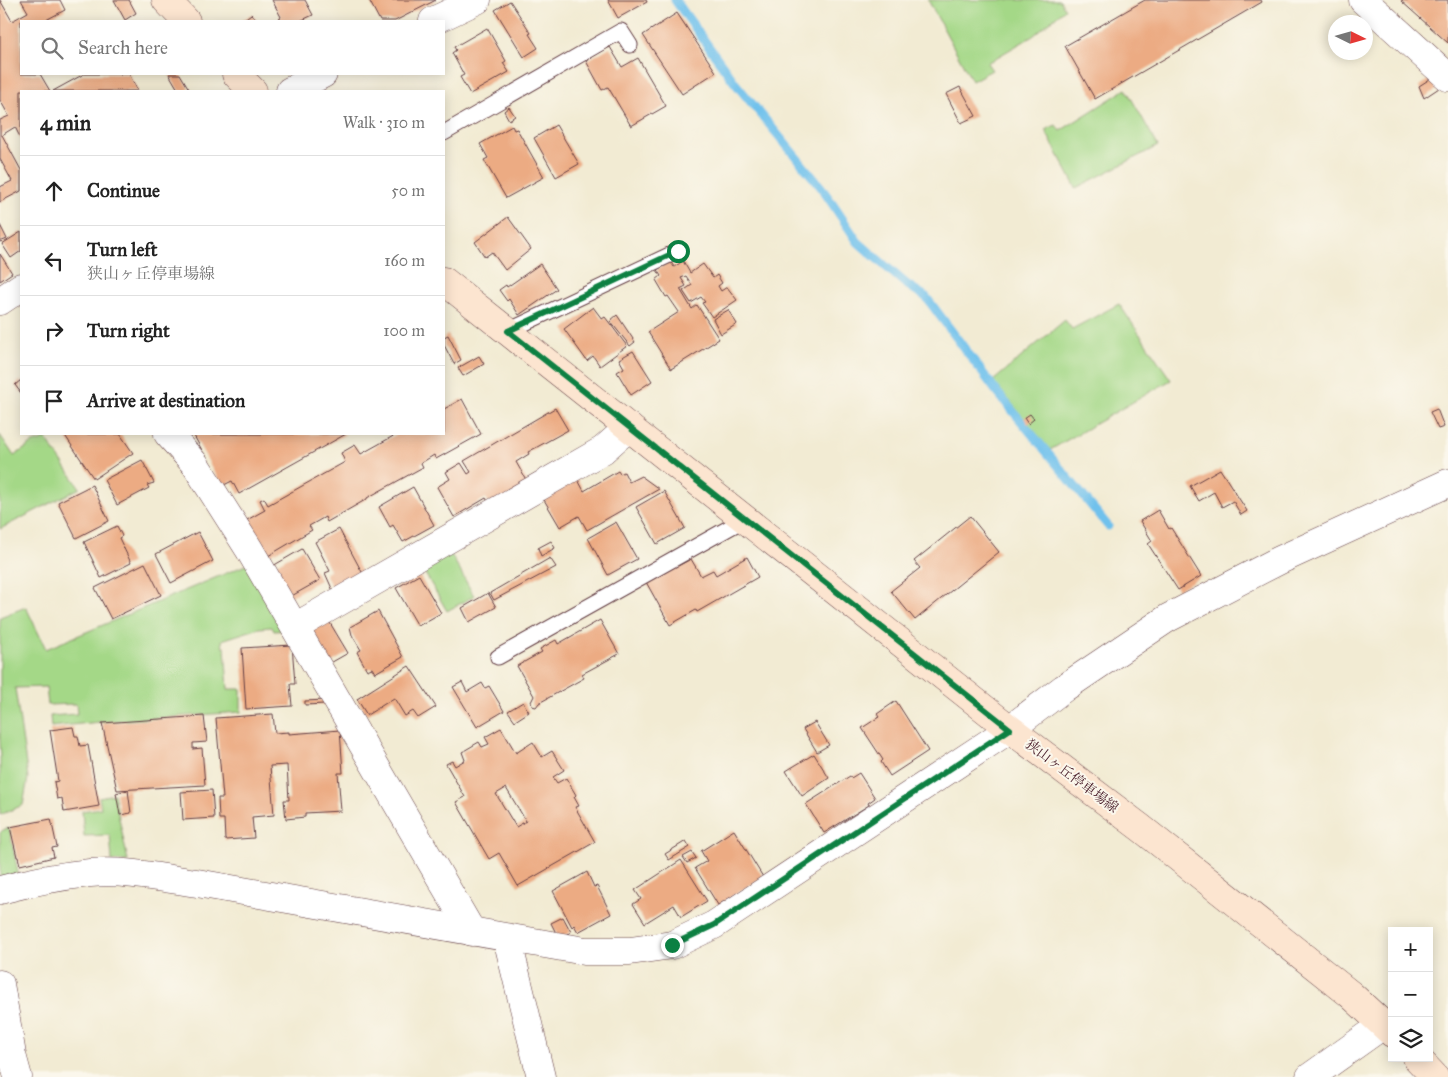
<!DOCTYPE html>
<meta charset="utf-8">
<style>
:root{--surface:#fff;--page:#f6f6f6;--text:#222;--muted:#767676;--line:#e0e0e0}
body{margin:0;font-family:"IM FELL Great Primer","Noto Serif JP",serif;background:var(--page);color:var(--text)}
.controls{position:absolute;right:15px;bottom:15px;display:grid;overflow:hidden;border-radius:0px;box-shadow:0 2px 12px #0003}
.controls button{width:45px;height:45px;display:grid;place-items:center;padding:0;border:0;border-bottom:1px solid var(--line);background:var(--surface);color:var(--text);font:25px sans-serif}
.compass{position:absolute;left:1328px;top:15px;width:45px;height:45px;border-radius:50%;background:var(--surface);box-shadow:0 2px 12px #0003;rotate:95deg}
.stop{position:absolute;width:15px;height:15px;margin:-11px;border:4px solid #0b8043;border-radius:50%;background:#fff}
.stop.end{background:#0b8043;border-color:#fff;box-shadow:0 1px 5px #0008}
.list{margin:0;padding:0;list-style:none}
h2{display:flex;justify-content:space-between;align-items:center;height:65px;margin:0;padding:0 20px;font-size:21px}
h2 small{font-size:16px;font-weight:400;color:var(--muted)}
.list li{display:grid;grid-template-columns:32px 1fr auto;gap:15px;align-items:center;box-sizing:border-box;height:70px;padding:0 20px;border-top:1px solid var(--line)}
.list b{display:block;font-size:19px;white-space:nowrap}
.list p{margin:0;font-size:16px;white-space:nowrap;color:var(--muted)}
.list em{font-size:16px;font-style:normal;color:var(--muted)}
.icon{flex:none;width:28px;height:28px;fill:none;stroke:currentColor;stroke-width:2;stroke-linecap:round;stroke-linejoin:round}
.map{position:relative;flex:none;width:1448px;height:1077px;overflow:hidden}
.search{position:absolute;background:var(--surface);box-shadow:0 2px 12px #0003;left:20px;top:20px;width:425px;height:55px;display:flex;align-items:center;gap:12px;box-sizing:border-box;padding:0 18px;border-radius:0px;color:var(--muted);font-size:19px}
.panel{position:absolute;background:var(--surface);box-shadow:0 2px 12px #0003;left:20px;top:90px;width:425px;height:345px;border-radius:0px}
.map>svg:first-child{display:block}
.green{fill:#a4d887;stroke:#777c59}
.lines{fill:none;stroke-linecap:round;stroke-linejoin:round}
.stream{stroke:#70c1ec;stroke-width:9}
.building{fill:#ecab83;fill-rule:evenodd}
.service-casing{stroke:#633e44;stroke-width:17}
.minor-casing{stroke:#633e44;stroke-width:29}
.tertiary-casing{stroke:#633e44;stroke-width:29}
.secondary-casing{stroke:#633e44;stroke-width:29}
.service{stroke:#fff;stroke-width:15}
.minor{stroke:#fff;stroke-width:28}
.tertiary{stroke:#fff;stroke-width:28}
.secondary{stroke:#fce5d0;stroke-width:28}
.route{stroke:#0b8043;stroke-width:6}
.labels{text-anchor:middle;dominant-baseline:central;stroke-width:4;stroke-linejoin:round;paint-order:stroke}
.street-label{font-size:14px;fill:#4a1f2b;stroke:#fbf7ec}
</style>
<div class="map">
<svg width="1448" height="1077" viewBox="0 0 1448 1077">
<rect width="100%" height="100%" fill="#fbf7ec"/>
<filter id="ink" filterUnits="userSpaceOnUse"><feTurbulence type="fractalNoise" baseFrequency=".02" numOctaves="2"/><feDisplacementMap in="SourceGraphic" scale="10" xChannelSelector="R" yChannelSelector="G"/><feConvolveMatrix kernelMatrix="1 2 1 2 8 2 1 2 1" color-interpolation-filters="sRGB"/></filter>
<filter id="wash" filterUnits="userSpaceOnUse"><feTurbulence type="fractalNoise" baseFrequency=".0096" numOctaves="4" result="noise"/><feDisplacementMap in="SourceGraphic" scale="20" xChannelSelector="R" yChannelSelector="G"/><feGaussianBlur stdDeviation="1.12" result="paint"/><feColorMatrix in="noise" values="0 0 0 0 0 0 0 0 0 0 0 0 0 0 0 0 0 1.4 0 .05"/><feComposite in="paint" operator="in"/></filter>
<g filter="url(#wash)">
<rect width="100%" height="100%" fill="#f2ebd3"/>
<g class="green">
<polygon points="928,0 1060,0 1065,9 1033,36 987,63 992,70 972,81"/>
<polygon points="1126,89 1158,146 1076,188 1045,130 1056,125 1060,131"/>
<polygon points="1119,304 1171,380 1050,450 993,381 1065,320 1072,329"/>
<polygon points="0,435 14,456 33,443 46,439 80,488 0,529"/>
<polygon points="448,549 474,596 447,611 420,565"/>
<polygon points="248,564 287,630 274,631 272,627 259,628 222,640 223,648 225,647 228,689 241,689 241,712 100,722 51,727 50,716 77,714 76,704 48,705 46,687 15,688 28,778 23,805 0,815 0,757 1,757 0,743 0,617 26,607 46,649"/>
<polygon points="114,794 128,861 112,861 110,835 84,836 82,811 101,808 99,797"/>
<polygon points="9,828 18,873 0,877 0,833 3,830"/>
</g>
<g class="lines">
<polyline class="stream" points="675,0 735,83 821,187 858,242 906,284 926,297 997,392 1108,526"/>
</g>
<g id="blocks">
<g class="building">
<polygon points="0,0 12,21 28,12 21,0 60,0 65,10 44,21 21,21 21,74 40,74 50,91 21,91 21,139 15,127 2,135 21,170 21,191 0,202 0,187 12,181 0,159 0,120 9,116 0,100"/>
<polygon points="114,0 129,0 136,13 125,20"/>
<polygon points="272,0 305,0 313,15 300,21 281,21 279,18 281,17"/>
<polygon points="369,0 436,0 395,21 380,21"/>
<polygon points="608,0 646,0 647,2 618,18"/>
<polygon points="1145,0 1261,0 1262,2 1095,99 1065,46"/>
<polygon points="1403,0 1448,0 1448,43 1401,1"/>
<polygon points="510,1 531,33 529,34 538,48 524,57 495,10"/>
<polygon points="677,13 716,72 682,94 643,35"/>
<polygon points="251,14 257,21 242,21"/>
<polygon points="487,28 506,61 503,63 509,72 470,94 460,77 464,75 452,53 456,50 454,47"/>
<polygon points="610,47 622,67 638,58 666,106 631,126 608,87 602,90 586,61"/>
<polygon points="84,74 129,74 138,91 53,91"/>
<polygon points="169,74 180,74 189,89 185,91 179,91"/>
<polygon points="1430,79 1439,88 1424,98 1419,86"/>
<polygon points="960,87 976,116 961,123 946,94"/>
<polygon points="509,107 515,116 509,120 504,111"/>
<polygon points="556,125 579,164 556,177 534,138"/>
<polygon points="512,126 514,130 517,129 544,177 506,198 484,160 488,158 480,144"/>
<polygon points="508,217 531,249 505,270 492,252 485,257 475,242"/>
<polygon points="0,225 7,239 0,242"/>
<polygon points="21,232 21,251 11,258 2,244"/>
<polygon points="0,254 12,273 0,281"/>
<polygon points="670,261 674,267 683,261 690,273 703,264 713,278 717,275 722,283 718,286 721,291 727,287 737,300 712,317 702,303 705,302 701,297 691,303 683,291 692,285 686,276 681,278 686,286 680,289 692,309 697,305 719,339 671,369 648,332 679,312 668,296 666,297 656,280 661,276 657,270"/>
<polygon points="540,264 557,289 519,315 509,299 507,301 499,290 506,285 507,287"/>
<polygon points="593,307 602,319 605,317 627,346 600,366 593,356 587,361 564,329"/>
<polygon points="728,310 737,324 721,334 713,319"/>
<polygon points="617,315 635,342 630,346 610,321"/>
<polygon points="448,335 461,360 454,364 444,345 444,337"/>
<polygon points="633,351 652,381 631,395 617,372 624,368 619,359"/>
<polygon points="479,356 484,364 463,376 458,368"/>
<polygon points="21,380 21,393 15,385"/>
<polygon points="462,399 481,434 436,459 434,455 421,463 423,467 367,498 367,499 327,522 325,517 309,526 312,530 268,556 247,520 265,510 260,500 264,498 268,505 345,462 341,453 355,445 361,454 397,434 444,434 444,409"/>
<polygon points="555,408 568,430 528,452 529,454 516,462 529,485 491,507 486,498 454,517 437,487 450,479 446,472 461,463 468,474 471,472 464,461"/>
<polygon points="1437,409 1444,427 1438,429 1430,412"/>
<polygon points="1030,414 1034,419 1028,424 1024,418"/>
<polygon points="64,434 120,434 133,453 94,479"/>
<polygon points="193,434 346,434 239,494 232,481 222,486"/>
<polygon points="142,460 154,483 147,485 149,488 117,505 104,480"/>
<polygon points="1220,469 1247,511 1241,515 1233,501 1222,507 1214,492 1199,501 1190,486"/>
<polygon points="618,471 620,474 624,472 629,482 641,476 659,489 587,530 579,516 560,527 543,498 577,478 584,491"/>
<polygon points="92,485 109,521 76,538 58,502"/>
<polygon points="413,487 434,525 403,542 393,525 390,527 379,507"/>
<polygon points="664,491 685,528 657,544 636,507"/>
<polygon points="1158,510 1169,529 1171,528 1201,576 1178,590 1148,544 1152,541 1140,521"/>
<polygon points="970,516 999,552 915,620 891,591 920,568 914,561"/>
<polygon points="616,522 637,559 608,575 588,538"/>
<polygon points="117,526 122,536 119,538 131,563 101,578 84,542"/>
<polygon points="339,529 363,574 334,593 325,573 330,571 315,542"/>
<polygon points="198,532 213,561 171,583 156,554"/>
<polygon points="551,541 555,548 541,556 538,548"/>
<polygon points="302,549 320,580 288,598 271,567"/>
<polygon points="747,557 758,577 697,612 696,610 670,625 646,582 677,565 678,566 691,559 701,576 713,570 716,575"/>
<polygon points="550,558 556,567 494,600 490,593"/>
<polygon points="145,563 161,595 111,619 95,588"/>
<polygon points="419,575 441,613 418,626 396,588"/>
<polygon points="488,593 496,607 469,622 462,608"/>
<polygon points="378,611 403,657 375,673 372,668 367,670 357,652 361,650 352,635 350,627"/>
<polygon points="327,618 348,653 327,665 306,630"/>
<polygon points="600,620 619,654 582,674 584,678 539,703 536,707 532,706 531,702 534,696 517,666 542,652 540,649 556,640 558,644"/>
<polygon points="292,645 295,684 290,684 292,706 246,709 242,648"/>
<polygon points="409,666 436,707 418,718 413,711 405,716 394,698 367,715 357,699"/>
<polygon points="462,682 467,692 482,683 485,688 489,686 504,711 477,727 453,687"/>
<polygon points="325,700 325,704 305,705 305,701"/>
<polygon points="896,701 928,751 890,776 881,762 883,760 862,728 879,717 877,714"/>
<polygon points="523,702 529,712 515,721 508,711"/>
<polygon points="273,714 275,733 289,732 289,734 340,730 343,773 338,773 341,811 305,813 305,817 286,819 284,800 289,800 287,765 270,766 274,815 252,817 254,838 225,840 224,819 219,819 218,798 223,798 216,718"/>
<polygon points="204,716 207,742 193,743 193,749 202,748 205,785 117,790 102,723"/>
<polygon points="815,722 829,745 817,752 803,729"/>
<polygon points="73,727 75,736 78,736 80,746 88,745 99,806 64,812 62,798 57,799 54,782 58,781 50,730"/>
<path d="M 501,728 L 516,753 L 533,742 L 542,757 L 552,751 L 564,770 L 553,777 L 557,783 L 566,778 L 576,795 L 574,797 L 579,806 L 575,807 L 595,842 L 518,886 L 499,853 L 489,859 L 456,802 L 465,797 L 446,764 L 452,761 L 455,766 L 465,760 L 462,752 L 479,742 L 482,747 L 489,744 L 485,737 ZM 506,788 L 526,821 L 516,827 L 496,794 Z"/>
<polygon points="814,754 829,778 802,796 786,771"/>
<polygon points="859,773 875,798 868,803 869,805 824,833 806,804 850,776 851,778"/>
<polygon points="128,790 131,813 120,815 116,793"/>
<polygon points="212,790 214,818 183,820 181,792"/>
<polygon points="51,819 57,847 52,848 54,857 20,865 18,857 17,857 10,827"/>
<polygon points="734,830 763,877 718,905 695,868 707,861 701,851"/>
<polygon points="686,841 690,847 669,860 665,854"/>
<polygon points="692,852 696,858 687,863 683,857"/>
<polygon points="681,860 707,901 681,917 674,905 645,923 633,904 641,899 635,890"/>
<polygon points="587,872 594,887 597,886 611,914 578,932 574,925 572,927 553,891"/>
<polygon points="563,917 571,932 559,939 551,923"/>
</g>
</g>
</g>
<g filter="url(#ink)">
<use href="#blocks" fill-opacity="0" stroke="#633e44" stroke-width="1"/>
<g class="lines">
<g class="service-casing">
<g id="service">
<polyline points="444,133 621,31 630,45"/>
<polyline points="508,331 678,251"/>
<polyline points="498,657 745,519"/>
</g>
</g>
<g class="minor-casing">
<g id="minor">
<polyline points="1363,0 1448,77"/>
<polyline points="433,21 477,0"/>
<polyline points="290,91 323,74"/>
<polyline points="0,301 21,287"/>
<polyline points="168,434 195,464 249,549 472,932"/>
<polyline points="295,627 603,450 629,427"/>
<polyline points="1010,729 1064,688 1168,618 1280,560 1448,483"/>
<polyline points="507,938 541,1077"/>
<polyline points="0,984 12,1055 18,1077"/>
<polyline points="1310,1077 1383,1025"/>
</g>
</g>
<g class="tertiary-casing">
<path id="tertiary" d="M 0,890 C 30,882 60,876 90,873 C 125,870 162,878 197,883 L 585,951 L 630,951 L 672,945 L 714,925 L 1010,729"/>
</g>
<g class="secondary-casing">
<g id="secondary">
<polyline points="166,0 186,21"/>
<polyline points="236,74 253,91"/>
<polyline points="444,281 1010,729 1141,828 1350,994 1392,1033"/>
<polyline points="1417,1058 1435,1077"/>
</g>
</g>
<use href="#service" class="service"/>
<use href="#minor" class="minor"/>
<use href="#tertiary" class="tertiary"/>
<use href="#secondary" class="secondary"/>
</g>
</g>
<g class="lines" filter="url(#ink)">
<polyline class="route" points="672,945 714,925 1010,729 508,331 678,251"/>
</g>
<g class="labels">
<g class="street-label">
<text transform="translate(1072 776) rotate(37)">狭山ヶ丘停車場線</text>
</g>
</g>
</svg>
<div class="controls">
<button>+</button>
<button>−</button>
<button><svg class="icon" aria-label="layers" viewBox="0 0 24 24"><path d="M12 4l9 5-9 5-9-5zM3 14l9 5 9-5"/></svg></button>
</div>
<svg class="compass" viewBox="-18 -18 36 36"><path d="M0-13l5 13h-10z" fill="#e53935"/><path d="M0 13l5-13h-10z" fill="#767676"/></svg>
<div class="stop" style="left:678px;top:251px"></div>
<div class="stop end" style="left:672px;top:945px"></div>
<div class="search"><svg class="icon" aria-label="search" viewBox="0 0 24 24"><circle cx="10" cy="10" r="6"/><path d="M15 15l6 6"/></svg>Search here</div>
<section class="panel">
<h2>4 min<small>Walk · 310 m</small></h2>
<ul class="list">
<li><svg class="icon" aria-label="ahead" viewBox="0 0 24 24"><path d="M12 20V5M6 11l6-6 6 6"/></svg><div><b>Continue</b></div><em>50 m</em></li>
<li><svg class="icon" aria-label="left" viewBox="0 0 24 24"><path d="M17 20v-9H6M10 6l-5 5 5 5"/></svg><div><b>Turn left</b><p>狭山ヶ丘停車場線</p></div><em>160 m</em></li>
<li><svg class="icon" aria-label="right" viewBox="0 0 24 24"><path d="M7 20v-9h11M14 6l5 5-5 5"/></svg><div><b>Turn right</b></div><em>100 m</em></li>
<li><svg class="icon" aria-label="arrive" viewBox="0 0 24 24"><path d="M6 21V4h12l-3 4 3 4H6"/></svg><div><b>Arrive at destination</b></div></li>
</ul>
</section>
</div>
